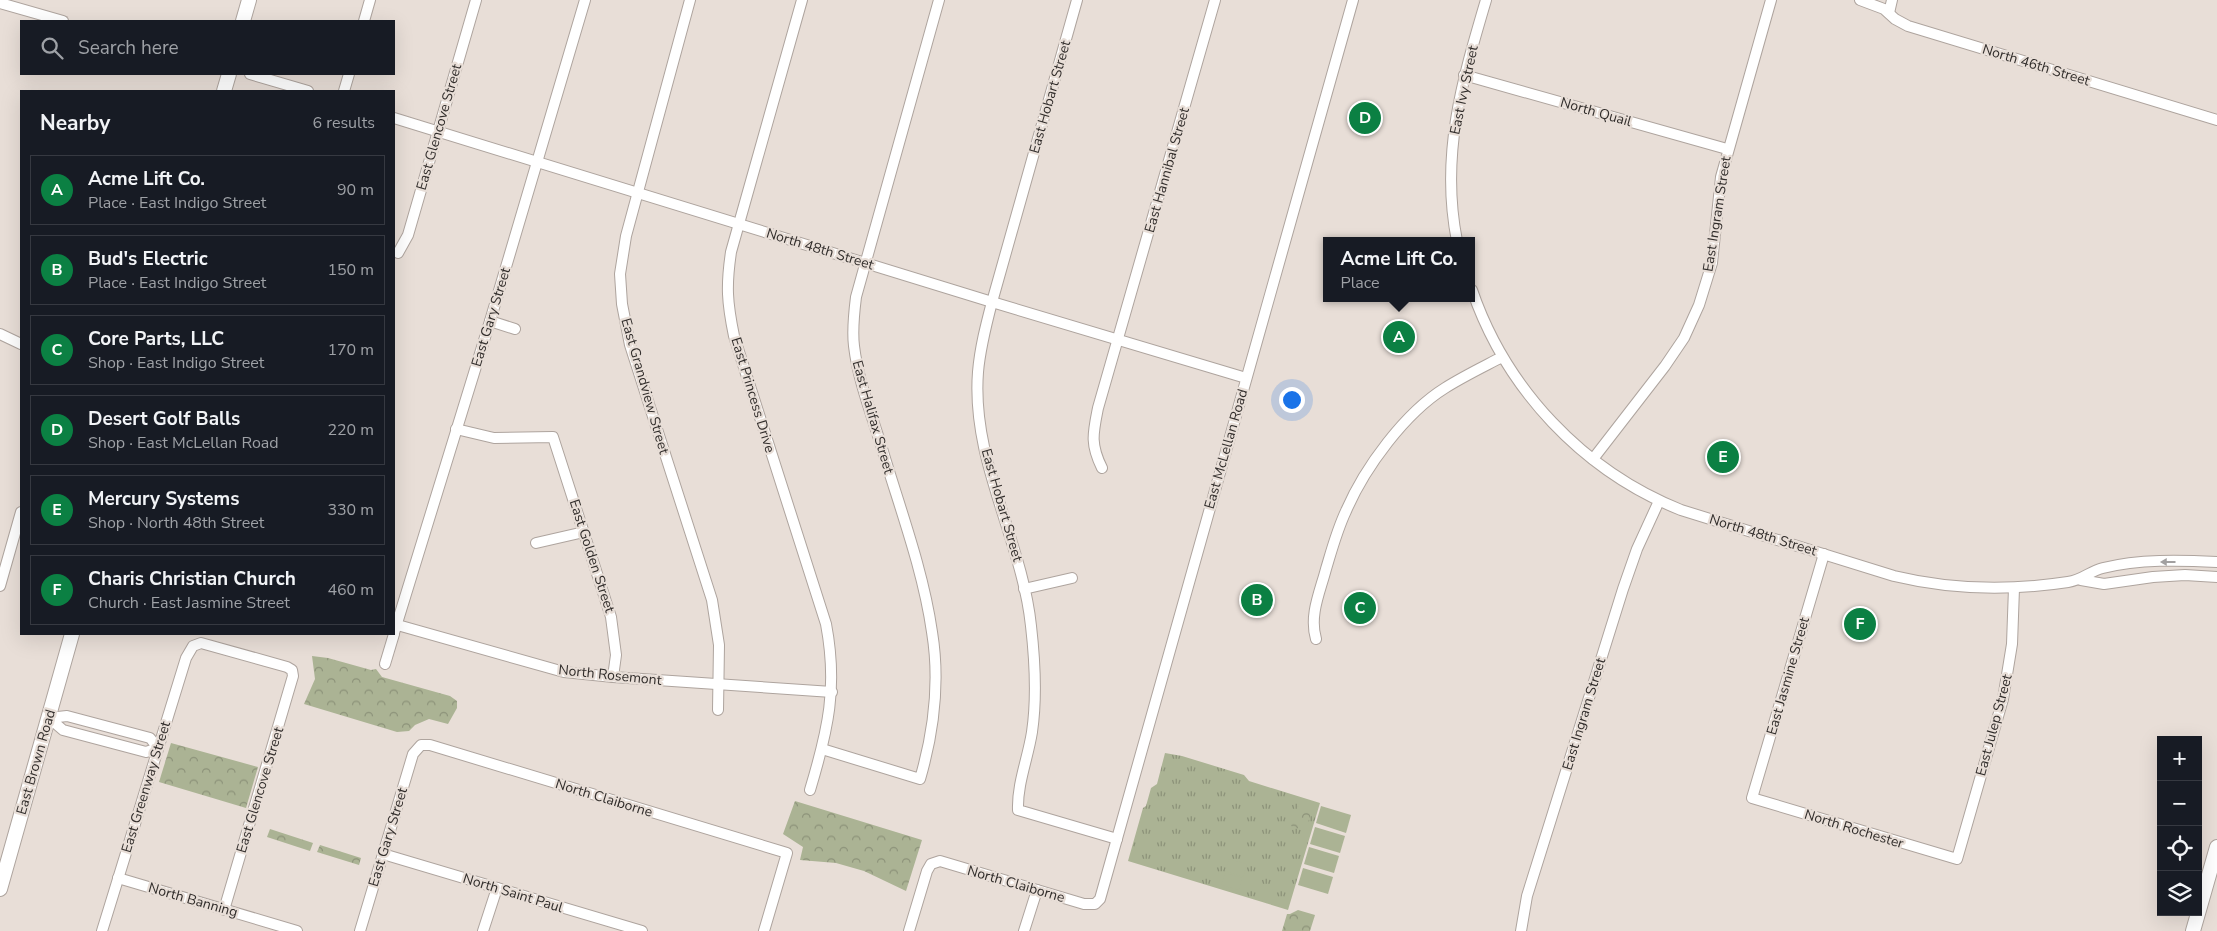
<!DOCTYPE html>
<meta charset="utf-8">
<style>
:root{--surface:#171b24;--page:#20242c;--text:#f1f3f6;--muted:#9ea1a6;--line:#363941;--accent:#0b8043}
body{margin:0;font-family:"Nunito Sans",sans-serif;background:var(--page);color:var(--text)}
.controls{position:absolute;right:15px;bottom:15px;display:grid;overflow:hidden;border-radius:0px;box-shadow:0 5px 20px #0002}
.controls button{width:45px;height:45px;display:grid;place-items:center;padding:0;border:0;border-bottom:1px solid var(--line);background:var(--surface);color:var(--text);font:25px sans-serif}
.you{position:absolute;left:1291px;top:399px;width:18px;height:18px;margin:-12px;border:4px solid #fff;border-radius:50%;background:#1a73e8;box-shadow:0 0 0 8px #1a73e833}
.badge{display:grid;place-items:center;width:32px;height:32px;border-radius:50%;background:var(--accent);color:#fff;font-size:16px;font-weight:700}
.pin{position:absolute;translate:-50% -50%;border:2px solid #fff;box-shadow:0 1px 5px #0006}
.popup{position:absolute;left:1323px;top:237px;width:152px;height:65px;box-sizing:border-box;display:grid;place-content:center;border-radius:0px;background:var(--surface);filter:drop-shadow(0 1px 4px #0005);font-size:16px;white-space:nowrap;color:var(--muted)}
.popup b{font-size:19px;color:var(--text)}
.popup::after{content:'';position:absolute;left:50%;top:100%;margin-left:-10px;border:10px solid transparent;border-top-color:var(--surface)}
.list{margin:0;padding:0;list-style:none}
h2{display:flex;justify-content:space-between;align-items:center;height:65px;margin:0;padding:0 20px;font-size:21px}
h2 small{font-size:16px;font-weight:400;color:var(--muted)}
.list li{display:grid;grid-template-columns:32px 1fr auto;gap:15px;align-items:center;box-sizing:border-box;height:70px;margin:0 10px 10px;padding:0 10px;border:1px solid var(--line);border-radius:0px}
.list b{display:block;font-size:19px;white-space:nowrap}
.list p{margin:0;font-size:16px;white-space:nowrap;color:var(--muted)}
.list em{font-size:16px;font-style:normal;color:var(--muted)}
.icon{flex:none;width:28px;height:28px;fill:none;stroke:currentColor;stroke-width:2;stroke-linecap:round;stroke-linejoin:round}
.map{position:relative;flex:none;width:2217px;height:931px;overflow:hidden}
.search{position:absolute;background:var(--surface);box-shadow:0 5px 20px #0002;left:20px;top:20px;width:375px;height:55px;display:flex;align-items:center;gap:12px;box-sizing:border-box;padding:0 18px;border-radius:0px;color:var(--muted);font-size:19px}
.panel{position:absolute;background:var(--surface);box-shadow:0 5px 20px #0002;left:20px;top:90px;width:375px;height:545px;border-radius:0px}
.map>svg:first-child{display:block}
.grass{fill:url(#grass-tufts)}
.park{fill:url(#park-crowns)}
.garden{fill:#abb394}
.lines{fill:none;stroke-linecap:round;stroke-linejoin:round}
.minor-casing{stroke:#aea49e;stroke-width:12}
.major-casing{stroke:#aea49e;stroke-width:16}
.minor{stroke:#fff;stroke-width:10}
.major{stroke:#fff;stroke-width:14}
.oneway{fill:#a2a0a0}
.labels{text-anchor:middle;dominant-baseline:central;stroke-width:4.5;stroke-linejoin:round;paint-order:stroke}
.street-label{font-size:14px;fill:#312d2b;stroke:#e8ded7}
</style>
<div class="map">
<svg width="2217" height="931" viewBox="0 0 2217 931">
<defs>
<pattern id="grass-tufts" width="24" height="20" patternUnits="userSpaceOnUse" patternTransform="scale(1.25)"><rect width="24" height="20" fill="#abb394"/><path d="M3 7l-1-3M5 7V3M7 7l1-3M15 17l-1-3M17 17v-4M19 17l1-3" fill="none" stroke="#8c9279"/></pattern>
<pattern id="park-crowns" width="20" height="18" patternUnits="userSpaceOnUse" patternTransform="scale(1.25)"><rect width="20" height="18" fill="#abb394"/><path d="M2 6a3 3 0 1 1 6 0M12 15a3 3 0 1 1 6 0" fill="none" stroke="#8c9279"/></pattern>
</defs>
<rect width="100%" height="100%" fill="#e8ded7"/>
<polygon class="grass" points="1165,753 1182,756 1244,775 1249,781 1320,803 1288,910 1128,861 1143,808 1146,806 1151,788 1157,784"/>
<g class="park">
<polygon points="312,656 328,658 371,670 376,669 382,677 450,696 457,701 457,708 448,724 429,719 415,725 409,731 397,732 304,704 315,679"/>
<polygon points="171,743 258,767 246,808 159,782"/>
<polygon points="795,801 922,840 906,891 864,871 836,863 800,860 803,847 783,834"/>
<polygon points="1299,803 1313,808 1305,831 1291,826"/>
<polygon points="270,829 313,843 310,851 267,837"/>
<polygon points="320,845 361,858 359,865 317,852"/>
<polygon points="1298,910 1315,915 1310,931 1282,931 1287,914 1290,914"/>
</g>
<g class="garden">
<polygon points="1321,806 1351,815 1346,833 1316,823"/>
<polygon points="1315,827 1345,836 1340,853 1310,844"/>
<polygon points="1309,847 1339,856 1334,873 1304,864"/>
<polygon points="1229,859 1247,864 1243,877 1225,871"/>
<polygon points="1303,868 1333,877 1328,894 1298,885"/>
<polygon points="1225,873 1242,878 1239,890 1221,885"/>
</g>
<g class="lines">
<g class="minor-casing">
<g id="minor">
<polyline points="690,0 626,236 620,274 622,304 630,345 712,600 719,645 718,710"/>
<path d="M 802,0 L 731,252 C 726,286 727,302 734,336 L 826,624 C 838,687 828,730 810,790"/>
<path d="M 1077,0 L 992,302 C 986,325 980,348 978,372 C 971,461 1022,540 1031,626 C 1035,661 1037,698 1032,732 C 1028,758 1017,784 1018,810 L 1117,839"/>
<polyline points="1860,0 1884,9 1895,19 1908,26 2217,120"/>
<polyline points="0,3 63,21"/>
<polyline points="1889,13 1892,0"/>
<polyline points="364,21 370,0"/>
<polyline points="250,74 308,91"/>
<polyline points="1464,75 1727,149"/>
<polyline points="344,91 349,74"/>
<polyline points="394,118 992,302 1246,378"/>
<path d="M 1457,241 C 1440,156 1462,81 1486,0"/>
<polyline points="398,253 408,235 476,0"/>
<path d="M 1472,290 C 1506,389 1583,471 1681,510 L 1894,576 C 1952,590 2009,591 2068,582 C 2083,580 2090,571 2103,568 C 2139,559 2180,560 2217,562"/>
<polyline points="490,321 515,329"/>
<polyline points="0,334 21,344"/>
<polyline points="456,429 494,438 553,437 611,617 616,655 613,677"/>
<polyline points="1593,459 1665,366 1684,338 1699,305 1712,263 1721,177 1771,0"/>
<path d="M 1102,468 C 1090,444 1093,433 1098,408 L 1215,0"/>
<polyline points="536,543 584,532"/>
<polyline points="1824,554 1752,798 1957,859 2003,699 2012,644 2014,588"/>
<polyline points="2081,580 2104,584 2153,577 2185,575 2217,577"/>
<polyline points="0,586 21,512"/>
<polyline points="1024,589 1072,578"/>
<polyline points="394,624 564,672 613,677 832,692"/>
<polyline points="394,633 490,321 585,0"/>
<path d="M 1316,639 C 1309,615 1320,592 1326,569 C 1332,549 1337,530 1346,511 C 1365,467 1405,413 1445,388 C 1464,376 1483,367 1502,357"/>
<polyline points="385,664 394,634"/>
<polygon points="67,716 150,738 158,748 146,752 63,730 49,718"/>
<path d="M 822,749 L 920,779 C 934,731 940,681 932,632 C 923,569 899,506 881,445 C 871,413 858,380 854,346 C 852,330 854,313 856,297 L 939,0"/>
<polyline points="383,854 642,931"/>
<polyline points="118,878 297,931"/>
<polyline points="102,931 186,658 193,646 201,643 287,667 292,670 293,676 224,910"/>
<polyline points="360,931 413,754 421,745 430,745 787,853 764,931"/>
<polyline points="483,931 497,888"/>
<polyline points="909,931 927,871 931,864 940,861 1084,904 1095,904 1100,899 1353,0"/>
<polyline points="1024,931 1037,890"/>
<polyline points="1521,931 1527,896 1623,589 1637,549 1659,501"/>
</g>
</g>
<g class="major-casing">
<g id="major">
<polyline points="243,21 249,0"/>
<polyline points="224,91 229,74"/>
<polyline points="0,889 72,634"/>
<polyline points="2193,931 2217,847"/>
</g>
</g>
<use href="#minor" class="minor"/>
<use href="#major" class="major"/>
</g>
<defs><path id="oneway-solid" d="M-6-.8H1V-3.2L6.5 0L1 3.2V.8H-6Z" transform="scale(1.25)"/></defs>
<use class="oneway" href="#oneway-solid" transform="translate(2168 562) rotate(180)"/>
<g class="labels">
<g class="street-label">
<text transform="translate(2036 65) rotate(17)">North 46th Street</text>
<text transform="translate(1464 90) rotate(-78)">East Ivy Street</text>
<text transform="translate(1050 97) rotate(-74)">East Hobart Street</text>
<text transform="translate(1596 112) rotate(16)">North Quail</text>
<text transform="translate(439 127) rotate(-74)">East Glencove Street</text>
<text transform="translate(1167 170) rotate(-74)">East Hannibal Street</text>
<text transform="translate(1717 214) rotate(-81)">East Ingram Street</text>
<text transform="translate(820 249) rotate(17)">North 48th Street</text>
<text transform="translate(491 317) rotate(-73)">East Gary Street</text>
<text transform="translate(645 386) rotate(74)">East Grandview Street</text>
<text transform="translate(753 395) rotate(73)">East Princess Drive</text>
<text transform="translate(873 417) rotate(74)">East Halifax Street</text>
<text transform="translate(1226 449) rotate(-74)">East McLellan Road</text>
<text transform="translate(1002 505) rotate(74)">East Hobart Street</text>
<text transform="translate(1763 535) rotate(17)">North 48th Street</text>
<text transform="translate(592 556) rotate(72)">East Golden Street</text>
<text transform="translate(610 675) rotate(6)">North Rosemont</text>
<text transform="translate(1788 676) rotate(-74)">East Jasmine Street</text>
<text transform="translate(1584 714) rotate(-73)">East Ingram Street</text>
<text transform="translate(1994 725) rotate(-75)">East Julep Street</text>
<text transform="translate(36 762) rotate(-74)">East Brown Road</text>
<text transform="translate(146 787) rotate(-73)">East Greenway Street</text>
<text transform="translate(260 790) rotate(-73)">East Glencove Street</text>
<text transform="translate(604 798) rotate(17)">North Claiborne</text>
<text transform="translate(1854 829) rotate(17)">North Rochester</text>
<text transform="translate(388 837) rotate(-73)">East Gary Street</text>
<text transform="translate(1016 884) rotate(16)">North Claiborne</text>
<text transform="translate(513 893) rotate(17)">North Saint Paul</text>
<text transform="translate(193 900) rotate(16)">North Banning</text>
</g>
</g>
</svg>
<div class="controls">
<button>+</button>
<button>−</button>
<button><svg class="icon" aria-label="locate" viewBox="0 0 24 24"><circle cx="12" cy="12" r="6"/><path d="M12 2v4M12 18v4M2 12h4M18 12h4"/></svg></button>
<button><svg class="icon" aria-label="layers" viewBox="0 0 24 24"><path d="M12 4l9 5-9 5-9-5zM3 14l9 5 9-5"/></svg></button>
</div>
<div class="you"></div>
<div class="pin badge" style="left:1399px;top:337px">A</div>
<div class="popup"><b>Acme Lift Co.</b>Place</div>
<div class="pin badge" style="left:1257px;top:600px">B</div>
<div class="pin badge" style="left:1360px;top:608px">C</div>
<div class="pin badge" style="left:1365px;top:118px">D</div>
<div class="pin badge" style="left:1723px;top:457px">E</div>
<div class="pin badge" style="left:1860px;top:624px">F</div>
<div class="search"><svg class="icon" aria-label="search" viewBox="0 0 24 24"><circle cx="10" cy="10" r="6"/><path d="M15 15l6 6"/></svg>Search here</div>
<section class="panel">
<h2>Nearby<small>6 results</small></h2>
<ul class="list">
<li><span class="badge">A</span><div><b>Acme Lift Co.</b><p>Place · East Indigo Street</p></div><em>90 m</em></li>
<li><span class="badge">B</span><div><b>Bud's Electric</b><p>Place · East Indigo Street</p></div><em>150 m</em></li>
<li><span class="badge">C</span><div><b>Core Parts, LLC</b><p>Shop · East Indigo Street</p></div><em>170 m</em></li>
<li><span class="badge">D</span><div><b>Desert Golf Balls</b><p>Shop · East McLellan Road</p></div><em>220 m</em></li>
<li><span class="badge">E</span><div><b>Mercury Systems</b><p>Shop · North 48th Street</p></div><em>330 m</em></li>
<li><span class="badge">F</span><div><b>Charis Christian Church</b><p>Church · East Jasmine Street</p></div><em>460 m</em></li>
</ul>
</section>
</div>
